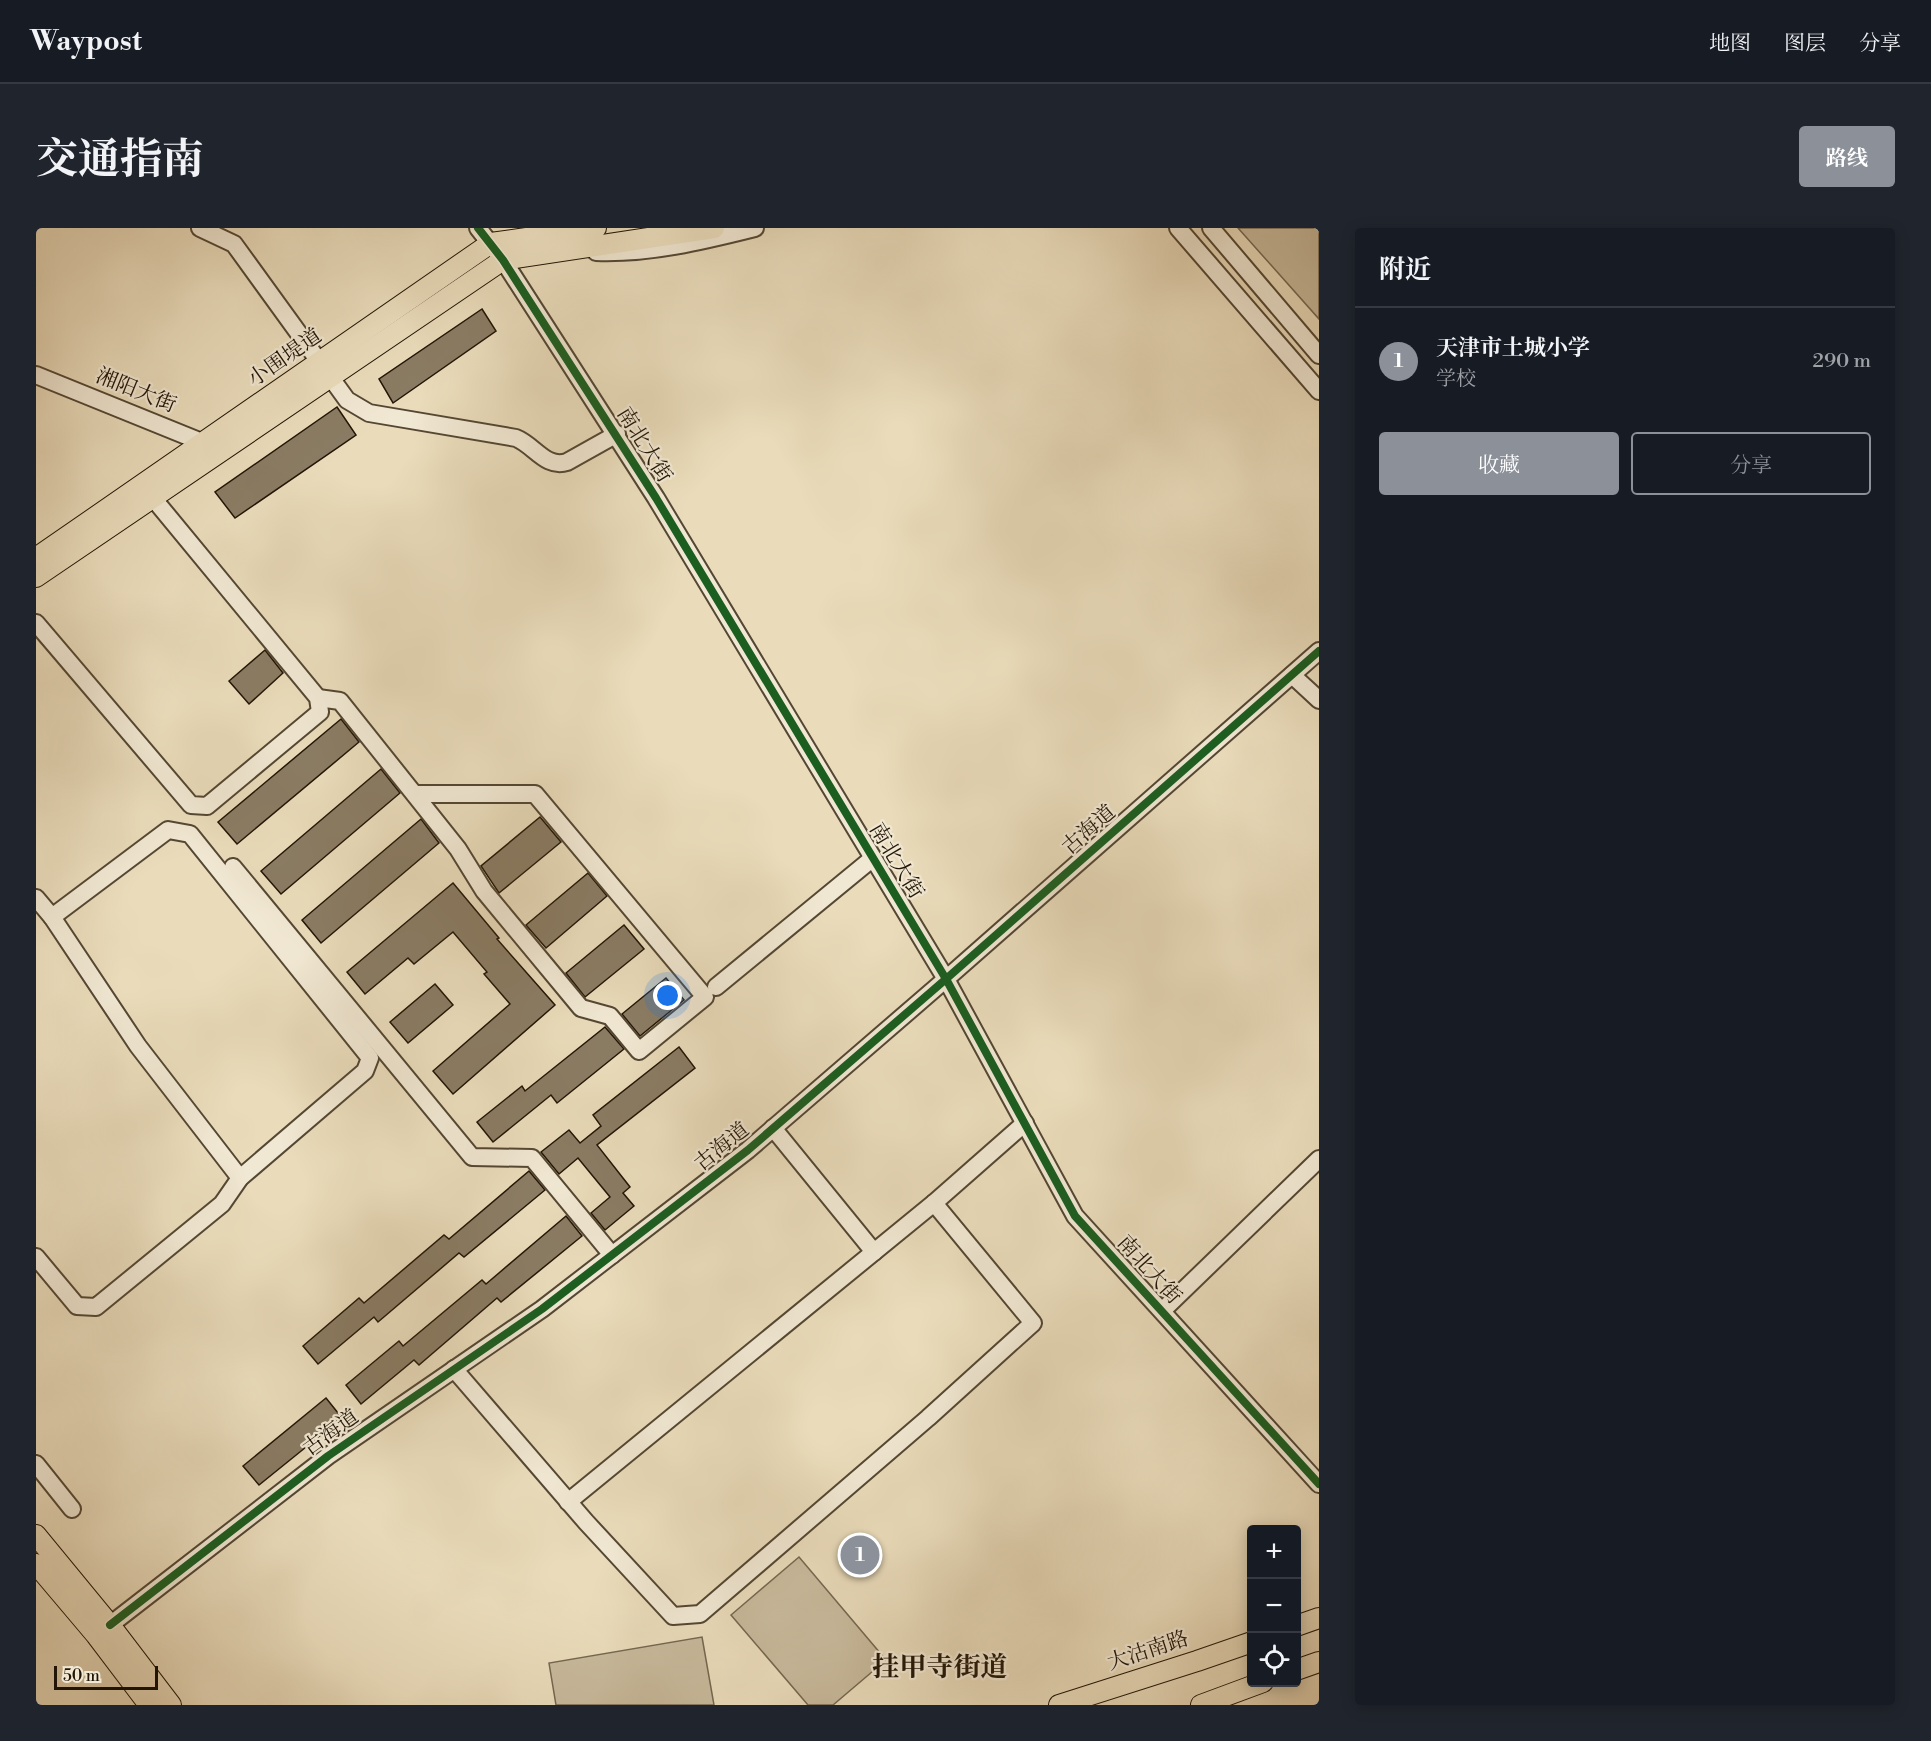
<!DOCTYPE html>
<html lang="zh">
<meta charset="utf-8">
<style>
:root{--surface:#171b24;--page:#20242c;--text:#f1f3f6;--muted:#9ea1a6;--line:#363941;--accent:#8c9099}
body{margin:0;font-family:"Libre Bodoni","Noto Serif SC",serif;background:var(--page);color:var(--text)}
.controls{position:absolute;right:18px;bottom:18px;display:grid;overflow:hidden;border-radius:6px;box-shadow:0 3px 15px #0003}
.controls button{width:54px;height:54px;display:grid;place-items:center;padding:0;border:0;border-bottom:2px solid var(--line);background:var(--surface);color:var(--text);font:30px sans-serif}
.scale{position:absolute;left:18px;bottom:15px;width:104px;box-sizing:border-box;padding-left:6px;border:3px solid #221506;border-top:0;font-size:16px;line-height:21px;white-space:nowrap;color:#221506;-webkit-text-stroke:4px #f1e8d3;paint-order:stroke}
.you{position:absolute;left:632px;top:768px;width:21px;height:21px;margin:-15px;border:4px solid #fff;border-radius:50%;background:#1a73e8;box-shadow:0 0 0 9px #1a73e833}
.badge{display:grid;place-items:center;width:39px;height:39px;border-radius:50%;background:var(--accent);color:#fff;font-size:20px;font-weight:700}
.pin{position:absolute;translate:-50% -50%;border:3px solid #fff;box-shadow:0 2px 6px #0006}
.list{margin:0;padding:0;list-style:none}
h2{display:flex;justify-content:space-between;align-items:center;height:78px;margin:0;padding:0 24px;font-size:26px}
h2 small{font-size:20px;font-weight:400;color:var(--muted)}
.list li{display:grid;grid-template-columns:39px 1fr auto;gap:18px;align-items:center;box-sizing:border-box;height:108px;padding:0 24px;border-top:2px solid var(--line)}
.list b{display:block;font-size:22px;white-space:nowrap}
.list p{margin:0;font-size:20px;white-space:nowrap;color:var(--muted)}
.list em{font-size:20px;font-style:normal;color:var(--muted)}
.actions{display:flex;gap:12px;padding:18px 24px}
.actions a{flex:1;padding:14px 0;border:2px solid var(--accent);border-radius:6px;text-align:center;font-size:21px;color:var(--accent)}
.actions .main{background:var(--accent);color:#fff}
.icon{flex:none;width:33px;height:33px;fill:none;stroke:currentColor;stroke-width:2;stroke-linecap:round;stroke-linejoin:round}
.map{position:relative;flex:none;width:1283px;height:1477px;overflow:hidden;border-radius:6px}
header{display:flex;align-items:center;gap:36px;box-sizing:border-box;height:84px;padding:0 30px;background:var(--surface);border-bottom:2px solid var(--line)}
header strong{font-size:28px}
nav{display:flex;gap:33px;margin-inline-start:auto;font-size:21px}
.intro{display:flex;align-items:center;justify-content:space-between;box-sizing:border-box;height:144px;padding:0 36px}
h1{margin:0;font-size:42px}
.button{padding:15px 27px;border-radius:6px;background:var(--accent);color:#fff;font-size:21px;font-weight:700}
main{display:flex;gap:36px;padding:0 36px}
aside{flex:1;background:var(--surface);border-radius:6px;box-shadow:0 3px 15px #0003}
.map>svg:first-child{display:block}
.green{fill:#c8ba9c;stroke:#756851;stroke-width:1.5}
.building{fill:#8a7c64;stroke:#221506;stroke-width:1.5}
.lines{fill:none;stroke-linecap:round;stroke-linejoin:round}
.minor-casing{stroke:#544733;stroke-width:20}
.major-casing{stroke:#221506;stroke-width:22}
.minor{stroke:#f1e8d3;stroke-width:16}
.major{stroke:#eadcbb;stroke-width:20}
.cycleway-casing{stroke:#f1e8d3;stroke-width:11}
.cycleway{stroke:#1b5e20;stroke-width:8}
.labels{text-anchor:middle;dominant-baseline:central;stroke-width:4.5;stroke-linejoin:round;paint-order:stroke}
.street-label{font-size:21px;fill:#221506;stroke:#f1e8d3}
.district-label{font-size:27px;font-weight:bold;fill:#221506;stroke:#f1e8d3}
</style>
<header>
<strong>Waypost</strong>
<nav><a>地图</a><a>图层</a><a>分享</a></nav>
</header>
<div class="intro"><h1>交通指南</h1><a class="button">路线</a></div>
<main>
<div class="map">
<svg width="1283" height="1477" viewBox="0 0 1283 1477">
<rect width="100%" height="100%" fill="#eadcbb"/>
<filter id="stains"><feTurbulence type="fractalNoise" baseFrequency=".00333" numOctaves="4"/><feColorMatrix values="0 0 0 0 .2 0 0 0 0 .09 0 0 0 0 .02 0 0 0 .5 -.17"/></filter>
<radialGradient id="worn" r=".72"><stop offset=".6" stop-color="#630" stop-opacity="0"/><stop offset="1" stop-color="#630" stop-opacity=".3"/></radialGradient>
<g class="green">
<polygon points="1202,0 1283,0 1283,91"/>
<polygon points="763,1329 850,1432 797,1477 772,1477 695,1387"/>
<polygon points="666,1409 678,1477 520,1477 513,1435"/>
</g>
<g class="building">
<polygon points="446,81 460,103 357,175 343,151"/>
<polygon points="301,179 320,207 199,290 179,264"/>
<polygon points="229,422 247,445 213,476 193,453"/>
<polygon points="305,491 323,514 201,616 182,594"/>
<polygon points="345,541 364,565 245,666 225,643"/>
<polygon points="504,589 525,614 463,665 445,638"/>
<polygon points="385,591 403,615 285,715 266,692"/>
<polygon points="552,645 571,668 510,720 490,697"/>
<polygon points="417,655 463,710 461,711 519,777 417,866 397,843 474,776 448,746 451,744 417,704 378,736 372,730 329,766 311,744"/>
<polygon points="588,697 608,721 549,769 530,745"/>
<polygon points="630,750 648,772 604,808 586,786"/>
<polygon points="399,756 417,777 372,815 354,794"/>
<polygon points="569,799 588,821 521,875 515,867 457,914 441,894 486,858 489,863"/>
<polygon points="643,819 659,840 561,917 594,959 587,965 598,978 569,1002 555,985 574,969 542,930 523,946 505,924 533,902 544,915 565,898 557,887"/>
<polygon points="493,943 509,962 428,1029 423,1025 342,1094 338,1089 282,1136 267,1118 323,1070 328,1075 408,1007 413,1011"/>
<polygon points="530,988 546,1008 465,1074 461,1070 383,1137 378,1132 325,1176 310,1157 363,1113 367,1118 446,1052 450,1056"/>
<polygon points="290,1170 306,1190 223,1257 207,1238"/>
</g>
<g class="lines">
<g class="minor-casing">
<g id="minor">
<path d="M 164,0 L 198,16 L 311,172 L 333,185 L 480,210 C 498,217 510,241 531,234 L 581,206"/>
<polyline points="442,0 467,32 620,270 910,751 1039,988 1283,1256"/>
<polyline points="1142,0 1283,163"/>
<polyline points="1175,0 1283,127"/>
<path d="M 560,24 C 614,26 667,13 719,0"/>
<polyline points="0,147 168,215 174,222"/>
<polyline points="0,395 155,577 171,578 284,484 282,470 117,270"/>
<polyline points="1256,447 1283,472"/>
<polyline points="282,470 304,473 422,621 448,663 545,780 574,788 603,823 669,769 499,566 378,566"/>
<polyline points="197,639 436,929 496,930 576,1027"/>
<polyline points="0,670 16,689 132,602 154,606 334,830 329,843 204,950 186,976 60,1079 41,1078 0,1029"/>
<polyline points="16,689 102,818 204,950"/>
<polyline points="680,759 837,630"/>
<polyline points="737,900 838,1024"/>
<polyline points="1126,1083 1283,931"/>
<polyline points="418,1141 550,1294 637,1388 664,1386 892,1190 997,1095 898,975"/>
<polyline points="0,1236 36,1281"/>
<polyline points="532,1274 898,975 989,895"/>
<polyline points="74,1397 292,1228 506,1081 712,922 910,751 1283,423"/>
</g>
</g>
<g class="major-casing">
<g id="major">
<polyline points="0,330 455,15 560,0"/>
<polyline points="0,349 467,32 678,0"/>
<polyline points="0,1307 74,1397 135,1477"/>
<polyline points="0,1336 60,1407 113,1477"/>
<polyline points="1260,1398 1283,1390"/>
<polyline points="1260,1442 1283,1434"/>
<polyline points="1023,1477 1161,1433 1216,1414"/>
<polyline points="1165,1477 1227,1454"/>
</g>
</g>
<use href="#minor" class="minor"/>
<use href="#major" class="major"/>
<g class="cycleway-casing">
<g id="cycleway">
<polyline points="442,0 467,32 620,270 910,751 1039,988 1283,1256"/>
<polyline points="74,1397 292,1228 506,1081 712,922 910,751 1283,423"/>
</g>
</g>
<use href="#cycleway" class="cycleway"/>
</g>
<g class="labels">
<g class="street-label">
<text transform="translate(249 130) rotate(-35)">小围堤道</text>
<text transform="translate(100 163) rotate(22)">湘阳大街</text>
<text transform="translate(608 217) rotate(58)">南北大街</text>
<text transform="translate(1053 602) rotate(-41)">古海道</text>
<text transform="translate(860 633) rotate(59)">南北大街</text>
<text transform="translate(686 919) rotate(-39)">古海道</text>
<text transform="translate(1113 1042) rotate(48)">南北大街</text>
<text transform="translate(295 1205) rotate(-36)">古海道</text>
<text transform="translate(1112 1423) rotate(-18)">大沽南路</text>
</g>
<g class="district-label">
<text x="904" y="1440">挂甲寺街道</text>
</g>
</g>
<rect width="100%" height="100%" filter="url(#stains)"/>
<rect width="100%" height="100%" fill="url(#worn)"/>
</svg>
<div class="controls">
<button>+</button>
<button>−</button>
<button><svg class="icon" aria-label="locate" viewBox="0 0 24 24"><circle cx="12" cy="12" r="6"/><path d="M12 2v4M12 18v4M2 12h4M18 12h4"/></svg></button>
</div>
<div class="scale">50 m</div>
<div class="you"></div>
<div class="pin badge" style="left:824px;top:1327px">1</div>
</div>
<aside>
<h2>附近<small></small></h2>
<ul class="list">
<li><span class="badge">1</span><div><b>天津市土城小学</b><p>学校</p></div><em>290 m</em></li>
</ul>
<div class="actions"><a class="main">收藏</a><a>分享</a></div>
</aside>
</main>
